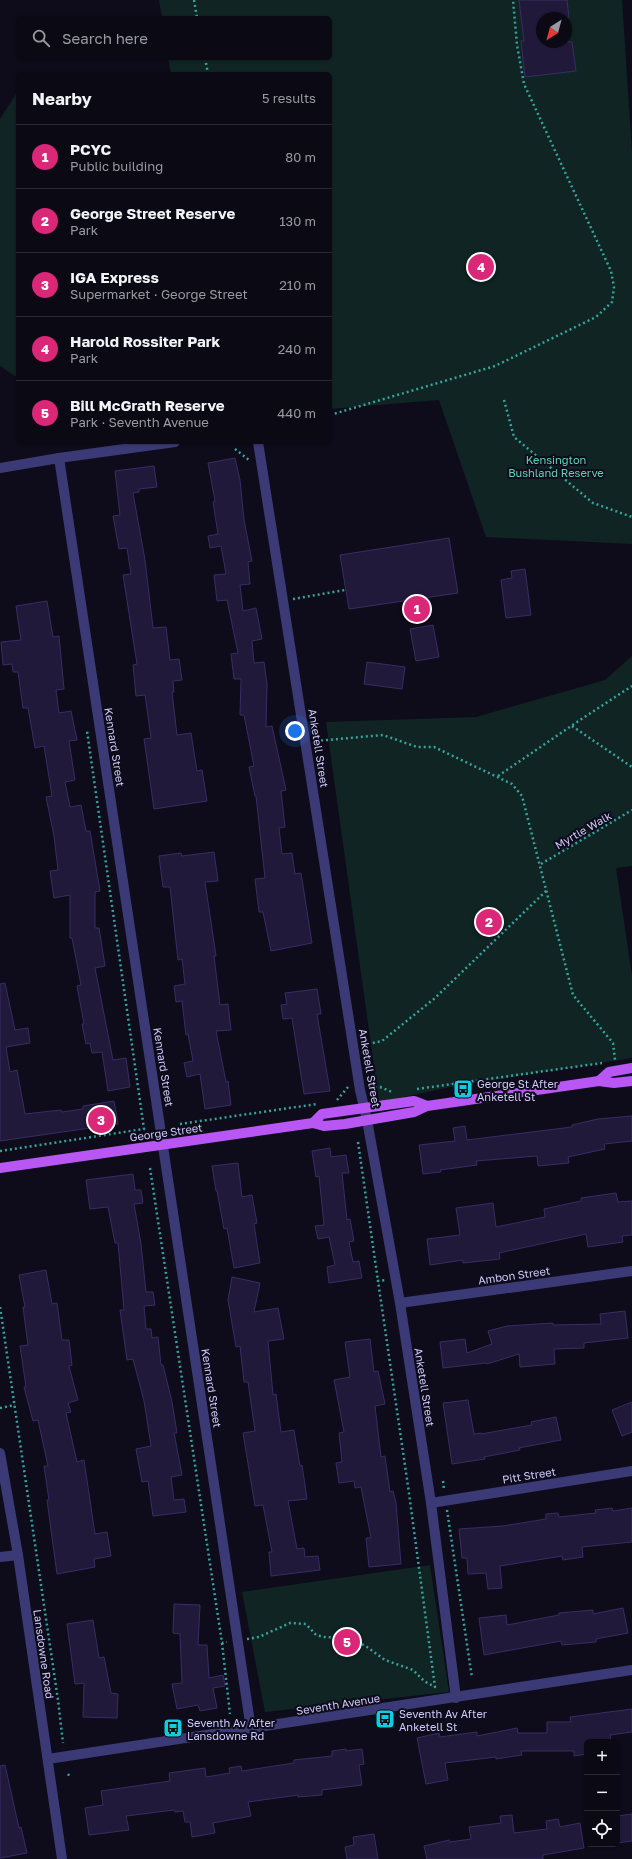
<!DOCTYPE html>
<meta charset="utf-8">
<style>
:root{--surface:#0a0914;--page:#181722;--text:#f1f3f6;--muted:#999aa0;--line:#2a2a34;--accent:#db2777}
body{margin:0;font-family:"Golos Text",sans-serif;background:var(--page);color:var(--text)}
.controls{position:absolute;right:12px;bottom:12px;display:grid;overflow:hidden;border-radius:6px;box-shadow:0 1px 3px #0004}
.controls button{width:36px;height:36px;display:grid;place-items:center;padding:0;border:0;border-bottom:1px solid var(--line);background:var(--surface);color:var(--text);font:20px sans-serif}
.compass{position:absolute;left:536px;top:12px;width:36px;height:36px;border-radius:50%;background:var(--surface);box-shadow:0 1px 3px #0004;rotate:216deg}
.you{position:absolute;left:295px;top:731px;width:14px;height:14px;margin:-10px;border:3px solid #fff;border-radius:50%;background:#1a73e8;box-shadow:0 0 0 6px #1a73e833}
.badge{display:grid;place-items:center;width:26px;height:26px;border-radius:50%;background:var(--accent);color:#fff;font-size:13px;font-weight:700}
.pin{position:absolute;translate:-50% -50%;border:2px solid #fff;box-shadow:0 1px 4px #0006}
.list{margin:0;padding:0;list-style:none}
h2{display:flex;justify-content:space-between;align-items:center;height:52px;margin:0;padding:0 16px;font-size:17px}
h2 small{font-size:13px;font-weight:400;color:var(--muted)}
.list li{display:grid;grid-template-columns:26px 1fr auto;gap:12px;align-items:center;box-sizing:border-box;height:64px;padding:0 16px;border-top:1px solid var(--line)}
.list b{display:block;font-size:15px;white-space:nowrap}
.list p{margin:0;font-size:13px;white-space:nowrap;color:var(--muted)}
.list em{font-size:13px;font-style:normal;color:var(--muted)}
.icon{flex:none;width:22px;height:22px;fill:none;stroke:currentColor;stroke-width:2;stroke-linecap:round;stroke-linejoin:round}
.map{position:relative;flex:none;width:632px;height:1859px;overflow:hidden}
.search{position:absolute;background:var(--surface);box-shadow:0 1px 3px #0004;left:16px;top:16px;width:316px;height:44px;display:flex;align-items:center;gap:10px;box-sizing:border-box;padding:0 14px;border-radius:6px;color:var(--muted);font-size:15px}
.panel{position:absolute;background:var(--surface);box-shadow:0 1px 3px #0004;left:16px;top:72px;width:316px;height:372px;border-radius:6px}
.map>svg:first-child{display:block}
.green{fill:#0f2423;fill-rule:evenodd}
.building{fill:#20193a;stroke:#382d64}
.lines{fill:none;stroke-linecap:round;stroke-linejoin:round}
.path{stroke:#34a49d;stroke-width:2.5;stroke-dasharray:2 3;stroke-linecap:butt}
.minor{stroke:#3c3a76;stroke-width:10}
.major{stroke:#b957f4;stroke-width:10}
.labels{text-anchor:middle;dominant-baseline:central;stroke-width:4;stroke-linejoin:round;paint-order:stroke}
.park-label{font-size:11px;fill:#5bd5b6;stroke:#0e0c1a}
.street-label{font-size:11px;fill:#cec9fb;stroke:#0e0c1a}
.poi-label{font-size:11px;fill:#cec9fb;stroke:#0e0c1a;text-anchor:start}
</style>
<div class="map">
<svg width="632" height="1859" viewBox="0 0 632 1859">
<rect width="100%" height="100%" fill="#0e0c1a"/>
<g class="green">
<path d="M 159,0 L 622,0 L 632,152 L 632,545 L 632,544 L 486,537 L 439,400 L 330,409 L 330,74 L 171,74 L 168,58 L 330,58 L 330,18 L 162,18 ZM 542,18 L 566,18 L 566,42 L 542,42 Z"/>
<polygon points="18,93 18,378 0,366 0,119 16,94"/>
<polygon points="632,656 632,866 616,868 632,976 632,1058 456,1086 379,1102 326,722 476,717 605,680"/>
<polygon points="430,1565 449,1692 265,1712 242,1592"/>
</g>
<g class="building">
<polygon points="519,0 567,0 569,18 542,18 542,42 572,42 576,71 525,77 521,41 524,41"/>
<polygon points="235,458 240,480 244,520 252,561 248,562 250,584 240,585 243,611 256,608 262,639 252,641 254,663 264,662 267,684 266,727 272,726 286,790 281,791 285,827 279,828 282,854 292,853 295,874 301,873 312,943 271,951 263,912 259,912 255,879 265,878 256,796 255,796 249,767 254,766 244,715 240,715 241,679 234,679 231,654 238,653 227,600 217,601 214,575 226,574 221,546 210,548 208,536 218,534 213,502 215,501 208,463"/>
<polygon points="154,466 157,487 139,489 139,492 133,493 145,560 153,628 166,627 170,660 179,659 182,680 173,681 174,692 172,692 177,735 191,733 197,771 202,770 207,801 154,809 144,739 151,738 145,695 136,696 133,665 137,664 123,575 131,574 127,548 119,549 113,516 120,515 115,471"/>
<polygon points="449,538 458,593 349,609 340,555"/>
<polygon points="525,569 531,615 506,618 501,580 512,578 511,571"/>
<polygon points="47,601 53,637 59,636 64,689 56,690 59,713 71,711 77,740 69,741 75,780 65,782 70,807 81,805 86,831 90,831 100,891 95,892 95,928 99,928 105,966 95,968 113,1060 126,1058 130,1087 108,1091 102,1052 92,1053 90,1043 86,1044 82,1024 84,1024 77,986 81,985 72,938 70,938 70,895 54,898 50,871 58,870 54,836 46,797 52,796 44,746 35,748 28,708 23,708 18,672 13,672 12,664 3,665 1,642 21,640 16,606"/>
<polygon points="433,625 439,657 416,661 410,629"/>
<polygon points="367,662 405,667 402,689 364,684"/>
<polygon points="214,852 218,881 205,882 216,956 214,956 220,1005 228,1004 231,1030 216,1031 226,1082 228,1081 231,1105 205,1109 200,1074 187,1077 184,1063 193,1061 188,1034 186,1035 182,1001 176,1002 174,986 185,984 182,959 178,960 170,887 163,887 159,856 181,853 182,856"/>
<polygon points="5,983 15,1030 28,1028 30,1043 6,1047 10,1072 17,1070 25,1114 61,1110 62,1112 83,1109 83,1106 114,1101 118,1124 0,1141 0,984"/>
<polygon points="317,989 321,1014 317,1014 330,1091 304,1094 292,1018 283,1019 281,1005 287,1004 285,993"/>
<polygon points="632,1116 632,1141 604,1144 605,1149 568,1157 569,1163 538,1166 537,1156 476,1161 477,1165 440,1170 441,1172 423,1174 419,1145 455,1141 453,1128 465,1126 467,1140 572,1127 572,1125 598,1119"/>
<polygon points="330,1148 331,1157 346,1155 349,1173 342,1173 347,1220 350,1219 354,1241 349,1242 353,1262 359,1261 362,1278 329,1283 327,1267 335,1265 329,1237 318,1239 315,1226 324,1225 319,1176 316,1177 312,1151"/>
<polygon points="238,1163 242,1197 252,1195 257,1223 254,1224 260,1263 234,1268 227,1228 224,1229 217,1191 216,1191 212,1166"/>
<polygon points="133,1174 135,1190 141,1190 143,1203 134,1204 141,1244 146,1292 153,1292 155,1305 144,1306 146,1329 151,1329 152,1338 158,1337 161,1365 163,1365 172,1402 177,1433 174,1433 182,1475 171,1477 174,1500 184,1499 186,1512 153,1516 148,1481 142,1482 136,1449 151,1446 144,1401 133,1359 127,1360 120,1310 124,1310 118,1243 115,1243 108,1207 90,1209 86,1180"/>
<polygon points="616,1193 618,1202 632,1201 632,1235 622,1236 623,1242 588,1247 586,1234 499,1253 500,1259 463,1263 463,1260 430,1265 427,1239 460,1235 456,1208 493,1203 496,1227 545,1217 544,1209 581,1201 581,1198"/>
<polygon points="46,1270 52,1304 57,1303 62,1340 69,1340 72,1365 69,1366 78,1400 68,1403 71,1412 66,1413 77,1462 84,1460 95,1534 107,1532 111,1556 94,1559 95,1567 57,1574 47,1500 49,1500 44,1466 48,1466 38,1420 33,1421 24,1387 26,1387 20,1346 28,1345 23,1307 25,1307 19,1275"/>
<polygon points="232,1277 260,1283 254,1312 278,1308 284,1339 268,1341 273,1395 276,1394 281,1432 294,1430 300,1466 302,1465 307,1499 288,1501 297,1549 304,1548 305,1557 318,1556 320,1570 271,1576 269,1552 272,1552 263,1505 255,1506 243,1433 255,1431 248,1382 244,1382 240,1346 236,1347 228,1300"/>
<polygon points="625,1311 628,1338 584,1343 584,1348 554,1349 555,1364 520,1367 519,1354 487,1364 486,1363 443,1368 440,1342 465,1339 467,1353 492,1344 488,1331 507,1326 553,1323 553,1325 601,1324 600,1314"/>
<polygon points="370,1339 374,1372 378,1371 385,1404 375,1406 381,1457 385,1456 390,1492 393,1491 396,1503 401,1564 369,1567 366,1538 371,1538 361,1487 355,1488 354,1481 339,1483 336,1463 342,1462 339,1433 344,1432 334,1380 350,1377 345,1342"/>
<polygon points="468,1400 474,1434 481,1433 481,1434 532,1425 531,1422 556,1417 561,1440 519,1448 520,1450 484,1457 485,1459 452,1464 443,1403"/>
<polygon points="632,1402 632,1432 622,1436 612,1410"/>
<polygon points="612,1508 613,1511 632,1508 632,1542 582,1547 583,1557 563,1560 562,1556 500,1566 502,1588 488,1589 486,1573 468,1574 467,1558 462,1558 459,1529 503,1526 546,1519 546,1514 558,1513 559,1517 596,1513 595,1510"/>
<polygon points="174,1604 200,1605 198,1645 207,1645 209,1678 223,1675 225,1686 213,1688 217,1708 200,1711 198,1705 177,1709 172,1684 182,1683 180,1634 173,1633"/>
<polygon points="623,1608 628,1633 596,1639 596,1642 562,1645 561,1641 484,1655 479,1618 506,1615 507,1625 559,1615 559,1613 593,1610 593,1614"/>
<polygon points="93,1620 99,1658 104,1657 111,1693 118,1694 117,1718 83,1717 84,1683 75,1684 67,1624"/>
<polygon points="632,1709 632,1732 610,1735 611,1742 587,1742 587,1754 574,1756 574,1751 521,1751 522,1755 496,1759 496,1757 445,1763 448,1780 426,1784 417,1738 439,1733 440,1737 477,1732 477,1736 517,1728 518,1733 547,1733 547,1722 571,1722 570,1717"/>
<polygon points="346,1749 346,1751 362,1749 364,1764 359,1765 362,1785 322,1790 322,1795 298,1797 298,1795 248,1802 251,1816 213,1823 215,1833 192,1837 190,1822 185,1822 183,1811 175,1812 174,1810 126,1816 129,1830 89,1835 85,1808 103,1805 101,1791 170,1781 169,1773 205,1768 206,1777 230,1773 229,1768 241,1766 242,1771 294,1763 294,1760 332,1756 332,1751"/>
<polygon points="5,1765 19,1828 21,1827 27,1853 0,1858 0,1766"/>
<polygon points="632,1814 632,1841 617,1843 617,1816"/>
<polygon points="512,1815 514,1833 547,1829 546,1821 558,1819 560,1827 580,1823 584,1848 543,1855 543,1859 427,1859 424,1846 449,1840 450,1842 471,1839 469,1827 501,1823 500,1816"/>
<polygon points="374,1834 378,1859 347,1859 345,1847 354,1845 353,1837"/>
</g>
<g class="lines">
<g class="path">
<polyline points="194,0 197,18"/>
<polyline points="205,58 208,74"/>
<polyline points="504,400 514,437 593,503 632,517"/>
<polyline points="330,415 495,366 596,317 612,302 614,287 611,271 524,84 517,45 513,0"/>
<polyline points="235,449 249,460"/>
<polyline points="293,599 345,590"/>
<polyline points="572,726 632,767"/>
<polyline points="316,741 383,735 417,747 434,747 512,784 522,796 573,995 613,1043 615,1060"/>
<polyline points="498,776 580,720 632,686"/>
<polyline points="541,864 632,810"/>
<polyline points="363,1045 382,1041 435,998 547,890"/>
<polyline points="370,1088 380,1087 392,1092"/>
<polyline points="417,1089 602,1063"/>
<polyline points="337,1100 348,1087"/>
<polyline points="180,1124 317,1104"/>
<polyline points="358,1142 378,1281"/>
<polyline points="0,1151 144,1129 87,731"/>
<polyline points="150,1168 222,1643 227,1642"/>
<polyline points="0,1307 58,1700 63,1743"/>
<polyline points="0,1408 15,1405"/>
<polyline points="443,1481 444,1490"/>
<polyline points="447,1510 472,1678"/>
<polyline points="247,1639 259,1637 290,1623 306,1624 316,1635 324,1637 351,1638 367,1647 385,1660 413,1670 424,1681 435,1687 408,1486 378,1281 386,1280"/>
<polyline points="222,1643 230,1714"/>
<polyline points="68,1774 70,1777"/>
</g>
<g class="minor">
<polyline points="258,442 360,1090 367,1120 400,1303 431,1503 456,1698"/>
<polyline points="59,458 251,1729"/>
<polyline points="0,468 59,458 175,442"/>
<polyline points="400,1303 632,1271"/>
<polyline points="0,1453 18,1555 62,1859"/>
<polyline points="431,1503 632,1471"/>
<polyline points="0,1557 18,1555"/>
<polyline points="48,1759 632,1670"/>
</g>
<g class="major">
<polyline points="599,1081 609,1072 632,1068"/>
<polyline points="313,1123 322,1114 414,1101 427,1106"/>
<polyline points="0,1168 313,1123 324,1126 345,1124 414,1112 427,1106 599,1081 614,1083 632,1081"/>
</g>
</g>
<defs>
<g id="bus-square" transform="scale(1)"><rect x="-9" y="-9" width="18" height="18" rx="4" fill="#0fcce1" stroke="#0e0c1a"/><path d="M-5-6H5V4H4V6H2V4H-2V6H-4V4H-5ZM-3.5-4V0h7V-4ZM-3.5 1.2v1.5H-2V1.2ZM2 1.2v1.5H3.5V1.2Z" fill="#111"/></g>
</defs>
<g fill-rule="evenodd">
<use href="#bus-square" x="463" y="1089"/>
<use href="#bus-square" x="385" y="1719"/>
<use href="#bus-square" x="173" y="1728"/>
</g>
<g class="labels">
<g class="park-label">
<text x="556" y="459">Kensington<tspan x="556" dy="13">Bushland Reserve</tspan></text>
</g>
<g class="street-label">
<text transform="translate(115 747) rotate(81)">Kennard Street</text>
<text transform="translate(319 748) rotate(81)">Anketell Street</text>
<text transform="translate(583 830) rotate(-30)">Myrtle Walk</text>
<text transform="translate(164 1067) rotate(81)">Kennard Street</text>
<text transform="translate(370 1068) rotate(80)">Anketell Street</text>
<text transform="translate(166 1132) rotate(-8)">George Street</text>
<text transform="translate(514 1275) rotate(-8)">Ambon Street</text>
<text transform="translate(425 1387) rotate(81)">Anketell Street</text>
<text transform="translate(212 1388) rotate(81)">Kennard Street</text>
<text transform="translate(529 1475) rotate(-9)">Pitt Street</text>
<text transform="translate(44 1654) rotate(82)">Lansdowne Road</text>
<text transform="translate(338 1704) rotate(-9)">Seventh Avenue</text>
</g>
<g class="poi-label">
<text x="477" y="1083">George St After<tspan x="477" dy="13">Anketell St</tspan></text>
<text x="399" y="1713">Seventh Av After<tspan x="399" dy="13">Anketell St</tspan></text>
<text x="187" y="1722">Seventh Av After<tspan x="187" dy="13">Lansdowne Rd</tspan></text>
</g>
</g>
</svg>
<div class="controls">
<button>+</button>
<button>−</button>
<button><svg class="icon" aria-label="locate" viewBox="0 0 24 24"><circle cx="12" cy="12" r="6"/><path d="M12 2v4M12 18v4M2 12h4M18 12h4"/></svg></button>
</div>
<svg class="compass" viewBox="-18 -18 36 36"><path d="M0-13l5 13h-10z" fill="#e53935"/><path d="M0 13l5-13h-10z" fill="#999aa0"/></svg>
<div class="you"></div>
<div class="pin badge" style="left:417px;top:609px">1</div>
<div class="pin badge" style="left:489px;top:922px">2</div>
<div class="pin badge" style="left:101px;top:1120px">3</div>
<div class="pin badge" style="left:481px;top:267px">4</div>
<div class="pin badge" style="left:347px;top:1642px">5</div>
<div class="search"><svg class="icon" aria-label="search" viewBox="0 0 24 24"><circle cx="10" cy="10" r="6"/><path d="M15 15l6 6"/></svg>Search here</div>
<section class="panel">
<h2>Nearby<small>5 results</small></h2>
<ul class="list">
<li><span class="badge">1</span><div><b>PCYC</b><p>Public building</p></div><em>80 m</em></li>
<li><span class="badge">2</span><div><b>George Street Reserve</b><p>Park</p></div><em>130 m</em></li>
<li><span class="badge">3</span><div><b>IGA Express</b><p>Supermarket · George Street</p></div><em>210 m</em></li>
<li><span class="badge">4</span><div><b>Harold Rossiter Park</b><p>Park</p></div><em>240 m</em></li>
<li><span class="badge">5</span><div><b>Bill McGrath Reserve</b><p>Park · Seventh Avenue</p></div><em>440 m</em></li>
</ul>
</section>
</div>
